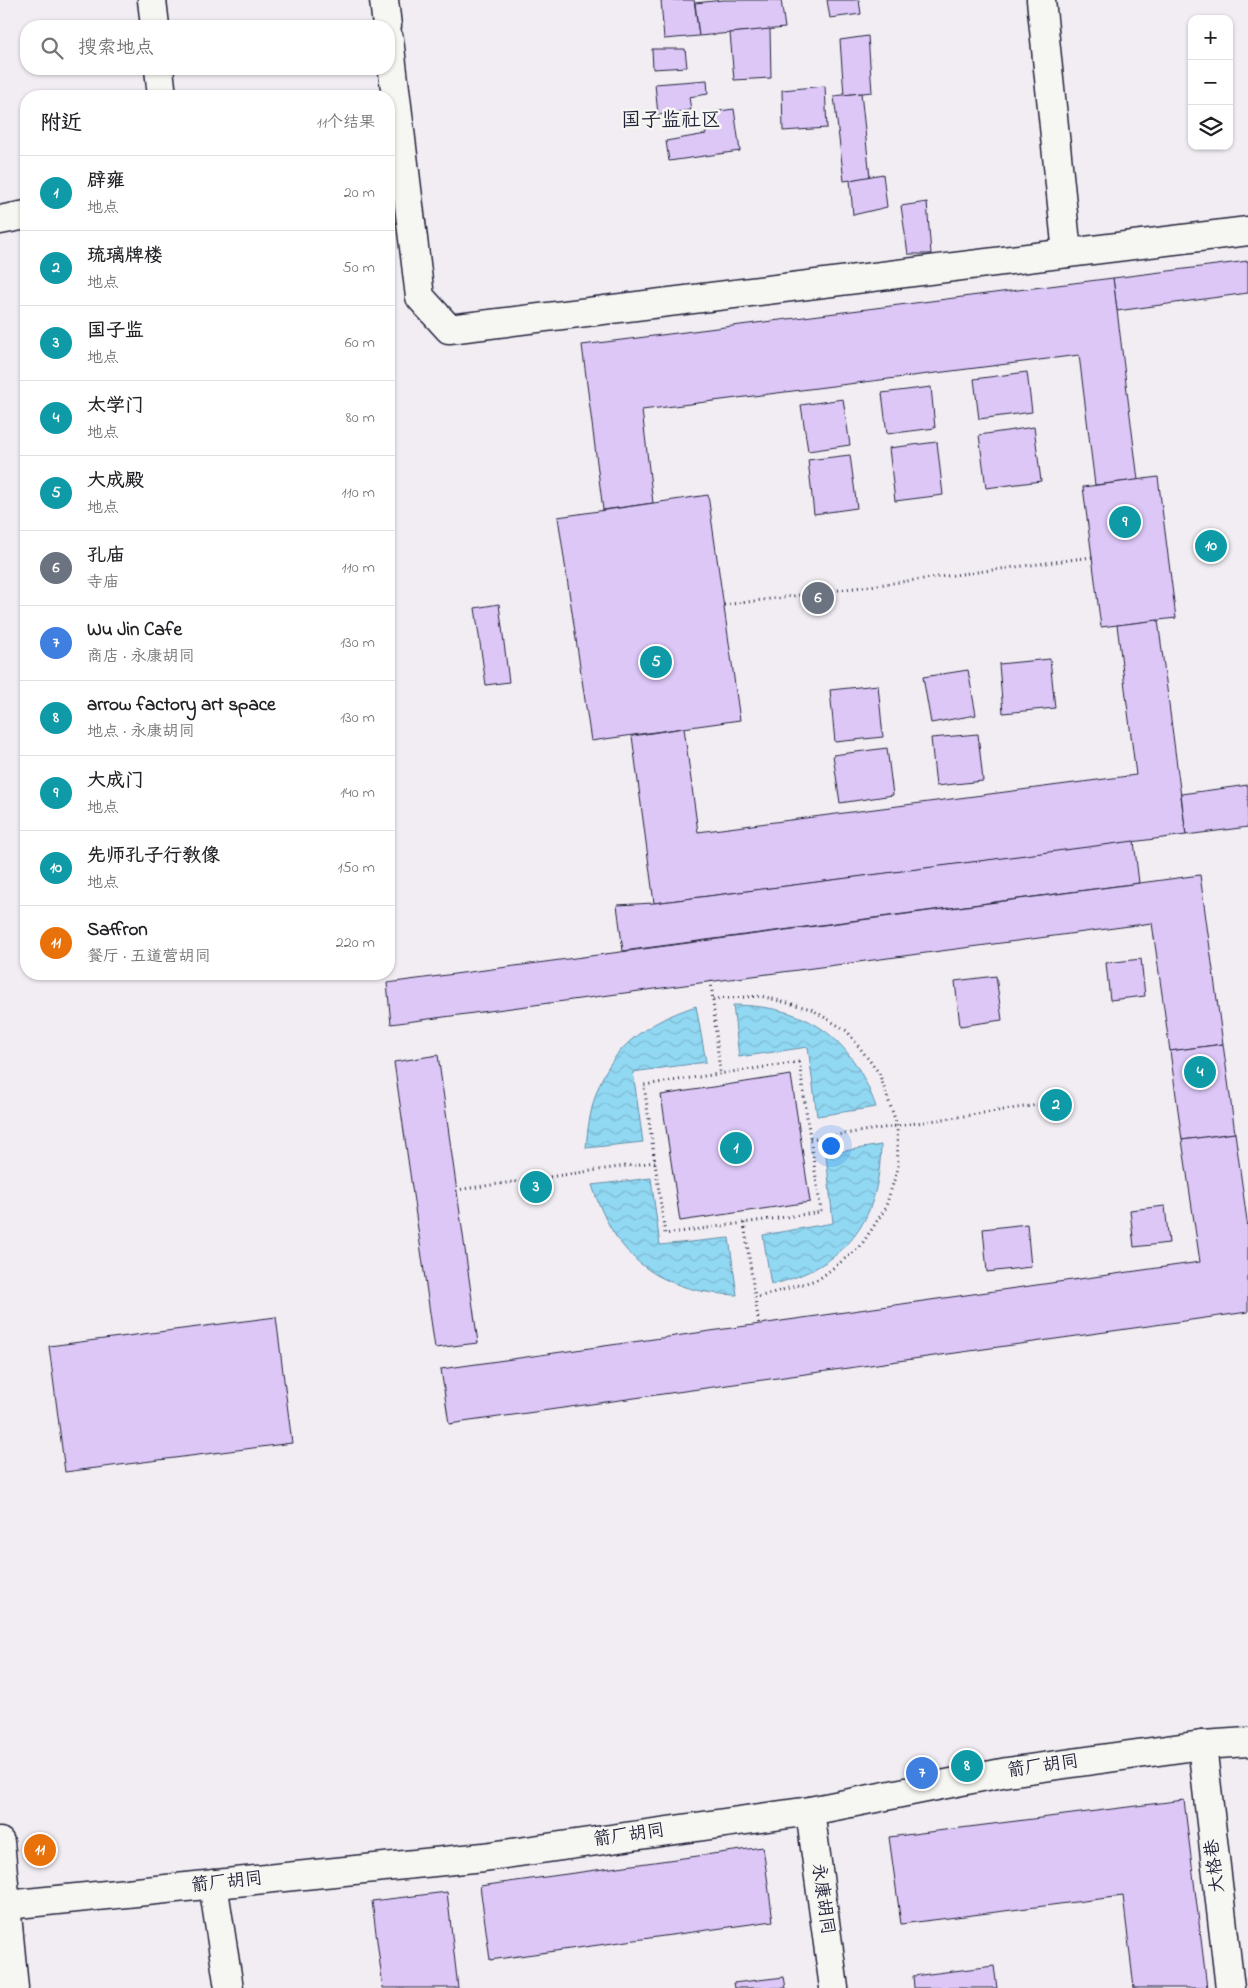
<!DOCTYPE html>
<html lang="zh">
<meta charset="utf-8">
<style>
:root{--surface:#fff;--page:#f6f6f6;--text:#202124;--muted:#757577;--line:#e0e0e0;--accent:#c8321e}
body{margin:0;font-family:"Indie Flower","LXGW WenKai TC",sans-serif;background:var(--page);color:var(--text)}
.controls{position:absolute;right:15px;top:15px;display:grid;overflow:hidden;border-radius:10px;box-shadow:0 1px 4px #0004}
.controls button{width:45px;height:45px;display:grid;place-items:center;padding:0;border:0;border-bottom:1px solid var(--line);background:var(--surface);color:var(--text);font:25px sans-serif}
.you{position:absolute;left:830px;top:1145px;width:18px;height:18px;margin:-12px;border:4px solid #fff;border-radius:50%;background:#1a73e8;box-shadow:0 0 0 8px #1a73e833}
.badge{display:grid;place-items:center;width:32px;height:32px;border-radius:50%;background:var(--accent);color:#fff;font-size:16px;font-weight:700}
.pin{position:absolute;translate:-50% -50%;border:2px solid #fff;box-shadow:0 1px 5px #0006}
.list{margin:0;padding:0;list-style:none}
h2{display:flex;justify-content:space-between;align-items:center;height:65px;margin:0;padding:0 20px;font-size:21px}
h2 small{font-size:16px;font-weight:400;color:var(--muted)}
.list li{display:grid;grid-template-columns:32px 1fr auto;gap:15px;align-items:center;box-sizing:border-box;height:75px;padding:0 20px;border-top:1px solid var(--line)}
.list b{display:block;font-size:19px;white-space:nowrap}
.list p{margin:0;font-size:16px;white-space:nowrap;color:var(--muted)}
.list em{font-size:16px;font-style:normal;color:var(--muted)}
.icon{flex:none;width:28px;height:28px;fill:none;stroke:currentColor;stroke-width:2;stroke-linecap:round;stroke-linejoin:round}
.map{position:relative;flex:none;width:1248px;height:1988px;overflow:hidden}
.search{position:absolute;background:var(--surface);box-shadow:0 1px 4px #0004;left:20px;top:20px;width:375px;height:55px;display:flex;align-items:center;gap:12px;box-sizing:border-box;padding:0 18px;border-radius:20px;color:var(--muted);font-size:19px}
.panel{position:absolute;background:var(--surface);box-shadow:0 1px 4px #0004;left:20px;top:90px;width:375px;height:890px;border-radius:20px}
.map>svg:first-child{display:block}
.water{fill:url(#water-waves);stroke:#658fa9}
.building{fill:#dcc7f7;stroke:#22223b}
.lines{fill:none;stroke-linecap:round;stroke-linejoin:round}
.minor-casing{stroke:#22223b;stroke-width:31}
.path{stroke:#22223b;stroke-width:3;stroke-dasharray:1 4;stroke-linecap:butt}
.minor{stroke:#f6f6f2;stroke-width:28}
.labels{text-anchor:middle;dominant-baseline:central;stroke-width:5;stroke-linejoin:round;paint-order:stroke}
.street-label{font-size:18px;fill:#22223b;stroke:#f6f6f2}
.quarter-label{font-size:20px;fill:#22223b;stroke:#f6f6f2}
</style>
<div class="map">
<svg width="1248" height="1988" viewBox="0 0 1248 1988">
<defs>
<pattern id="water-waves" width="16" height="10" patternUnits="userSpaceOnUse" patternTransform="scale(1.25)"><rect width="16" height="10" fill="#91d8f3"/><path d="M0 5q4-4 8 0t8 0" fill="none" stroke="#7db9d1"/></pattern>
</defs>
<rect width="100%" height="100%" fill="#f1edf3"/>
<filter id="ink" filterUnits="userSpaceOnUse"><feTurbulence type="fractalNoise" baseFrequency=".02" numOctaves="2"/><feDisplacementMap in="SourceGraphic" scale="10" xChannelSelector="R" yChannelSelector="G"/><feConvolveMatrix kernelMatrix="1 2 1 2 8 2 1 2 1" color-interpolation-filters="sRGB"/></filter>
<g filter="url(#ink)">
<g class="water">
<path d="M 733,1005 C 808,1006 851,1036 876,1107 L 817,1116 L 808,1047 L 739,1057 Z"/>
<path d="M 696,1006 L 706,1062 L 633,1072 L 643,1142 L 586,1148 C 592,1070 621,1031 696,1006 Z"/>
<path d="M 881,1145 C 879,1223 847,1265 771,1285 L 763,1235 L 833,1223 L 826,1154 Z"/>
<path d="M 651,1178 L 660,1245 L 729,1238 L 737,1295 C 659,1292 616,1259 592,1185 Z"/>
</g>
<g class="building">
<polygon points="661,0 694,0 699,36 664,39"/>
<polygon points="723,0 781,0 785,28 699,36 695,3"/>
<polygon points="827,0 859,0 861,14 830,18"/>
<polygon points="770,29 771,78 734,80 730,33"/>
<polygon points="868,36 872,92 844,95 840,40"/>
<polygon points="652,49 685,49 687,67 653,69"/>
<polygon points="707,80 708,94 689,97 691,110 658,115 655,84"/>
<polygon points="825,86 827,128 783,131 782,90"/>
<polygon points="861,93 870,177 844,181 834,96"/>
<polygon points="734,109 740,151 669,161 666,141 706,134 705,113"/>
<polygon points="883,174 887,207 853,215 850,180"/>
<polygon points="927,202 931,254 908,254 901,206"/>
<polygon points="1248,261 1248,293 1117,311 1113,278"/>
<polygon points="1113,278 1138,480 1095,485 1079,355 642,410 653,503 603,510 582,345"/>
<polygon points="1027,372 1032,412 979,419 974,379"/>
<polygon points="931,387 935,428 887,434 882,393"/>
<polygon points="843,399 850,445 808,451 801,405"/>
<polygon points="1034,427 1041,481 986,488 979,435"/>
<polygon points="937,442 943,495 895,501 889,448"/>
<polygon points="850,455 857,508 814,514 808,460"/>
<polygon points="1158,477 1176,618 1101,627 1083,487"/>
<polygon points="708,495 740,720 591,741 558,517"/>
<polygon points="499,604 509,682 486,685 475,608"/>
<polygon points="1158,620 1186,835 654,903 632,736 684,728 698,832 1136,775 1117,625"/>
<polygon points="1050,659 1055,708 1003,713 999,664"/>
<polygon points="968,670 976,715 931,723 923,677"/>
<polygon points="878,685 883,737 835,742 830,690"/>
<polygon points="978,734 983,781 936,786 931,738"/>
<polygon points="887,748 893,795 840,803 833,755"/>
<polygon points="1248,785 1248,827 1186,835 1181,794"/>
<polygon points="1134,841 1139,883 623,951 617,905 654,903"/>
<polygon points="1200,875 1223,1044 1170,1051 1152,923 391,1024 387,983"/>
<polygon points="1141,959 1145,996 1110,1000 1106,963"/>
<polygon points="996,976 1002,1020 960,1026 955,981"/>
<polygon points="1223,1044 1235,1133 1182,1140 1170,1051"/>
<polygon points="438,1055 478,1343 435,1348 394,1062"/>
<polygon points="791,1075 810,1202 680,1221 661,1095"/>
<polygon points="1235,1133 1248,1228 1248,1312 449,1424 441,1369 1200,1262 1182,1140"/>
<polygon points="1165,1206 1169,1243 1134,1247 1130,1210"/>
<polygon points="1027,1224 1031,1267 987,1272 983,1229"/>
<polygon points="276,1317 292,1443 65,1472 49,1346"/>
<polygon points="1184,1800 1207,1988 1134,1988 1123,1896 901,1924 889,1837"/>
<polygon points="763,1847 773,1921 490,1960 480,1886"/>
<polygon points="447,1892 458,1988 383,1988 372,1901"/>
<polygon points="994,1966 997,1988 914,1988 913,1976"/>
<polygon points="784,1977 786,1988 734,1988 733,1983"/>
</g>
<g class="lines">
<g class="minor-casing">
<g id="minor">
<polyline points="152,0 155,26"/>
<polyline points="384,0 387,26"/>
<polyline points="1041,0 1067,253"/>
<polyline points="389,39 420,297 449,329 1248,231"/>
<polyline points="159,69 162,96"/>
<polyline points="0,220 26,215"/>
<polyline points="1202,1745 1230,1988"/>
<polyline points="810,1811 834,1988"/>
<polyline points="0,1842 14,1988"/>
<polyline points="213,1884 229,1988"/>
<polyline points="7,1905 484,1857 810,1811 1007,1772 1202,1745 1248,1742"/>
</g>
</g>
<g class="path">
<polyline points="724,605 1092,557"/>
<polyline points="711,981 720,1074"/>
<polyline points="713,999 761,996 811,1009 847,1031 879,1073 897,1125 898,1168 885,1209 860,1247 819,1279 755,1298"/>
<polygon points="799,1062 821,1212 665,1234 644,1085"/>
<polyline points="810,1139 1057,1102"/>
<polyline points="456,1190 655,1162"/>
<polyline points="744,1223 759,1325"/>
</g>
<use href="#minor" class="minor"/>
</g>
</g>
<g class="labels">
<g class="street-label">
<text transform="translate(1043 1767) rotate(-8)">箭厂胡同</text>
<text transform="translate(629 1836) rotate(-8)">箭厂胡同</text>
<text transform="translate(1216 1866) rotate(-97)">大格巷</text>
<text transform="translate(227 1883) rotate(-6)">箭厂胡同</text>
<text transform="translate(822 1899) rotate(82)">永康胡同</text>
</g>
<g class="quarter-label">
<text x="671" y="121">国子监社区</text>
</g>
</g>
</svg>
<div class="controls">
<button>+</button>
<button>−</button>
<button><svg class="icon" aria-label="layers" viewBox="0 0 24 24"><path d="M12 4l9 5-9 5-9-5zM3 14l9 5 9-5"/></svg></button>
</div>
<div class="you"></div>
<div class="pin badge" style="left:736px;top:1148px;background:#0f9aa8">1</div>
<div class="pin badge" style="left:1056px;top:1105px;background:#0f9aa8">2</div>
<div class="pin badge" style="left:536px;top:1187px;background:#0f9aa8">3</div>
<div class="pin badge" style="left:1200px;top:1072px;background:#0f9aa8">4</div>
<div class="pin badge" style="left:656px;top:662px;background:#0f9aa8">5</div>
<div class="pin badge" style="left:818px;top:598px;background:#6b7280">6</div>
<div class="pin badge" style="left:922px;top:1773px;background:#3f7fe0">7</div>
<div class="pin badge" style="left:967px;top:1766px;background:#0f9aa8">8</div>
<div class="pin badge" style="left:1125px;top:522px;background:#0f9aa8">9</div>
<div class="pin badge" style="left:1211px;top:546px;background:#0f9aa8">10</div>
<div class="pin badge" style="left:40px;top:1850px;background:#e8710a">11</div>
<div class="search"><svg class="icon" aria-label="search" viewBox="0 0 24 24"><circle cx="10" cy="10" r="6"/><path d="M15 15l6 6"/></svg>搜索地点</div>
<section class="panel">
<h2>附近<small>11个结果</small></h2>
<ul class="list">
<li><span class="badge" style="background:#0f9aa8">1</span><div><b>辟雍</b><p>地点</p></div><em>20 m</em></li>
<li><span class="badge" style="background:#0f9aa8">2</span><div><b>琉璃牌楼</b><p>地点</p></div><em>50 m</em></li>
<li><span class="badge" style="background:#0f9aa8">3</span><div><b>国子监</b><p>地点</p></div><em>60 m</em></li>
<li><span class="badge" style="background:#0f9aa8">4</span><div><b>太学门</b><p>地点</p></div><em>80 m</em></li>
<li><span class="badge" style="background:#0f9aa8">5</span><div><b>大成殿</b><p>地点</p></div><em>110 m</em></li>
<li><span class="badge" style="background:#6b7280">6</span><div><b>孔庙</b><p>寺庙</p></div><em>110 m</em></li>
<li><span class="badge" style="background:#3f7fe0">7</span><div><b>Wu Jin Cafe</b><p>商店 · 永康胡同</p></div><em>130 m</em></li>
<li><span class="badge" style="background:#0f9aa8">8</span><div><b>arrow factory art space</b><p>地点 · 永康胡同</p></div><em>130 m</em></li>
<li><span class="badge" style="background:#0f9aa8">9</span><div><b>大成门</b><p>地点</p></div><em>140 m</em></li>
<li><span class="badge" style="background:#0f9aa8">10</span><div><b>先师孔子行教像</b><p>地点</p></div><em>150 m</em></li>
<li><span class="badge" style="background:#e8710a">11</span><div><b>Saffron</b><p>餐厅 · 五道营胡同</p></div><em>220 m</em></li>
</ul>
</section>
</div>
